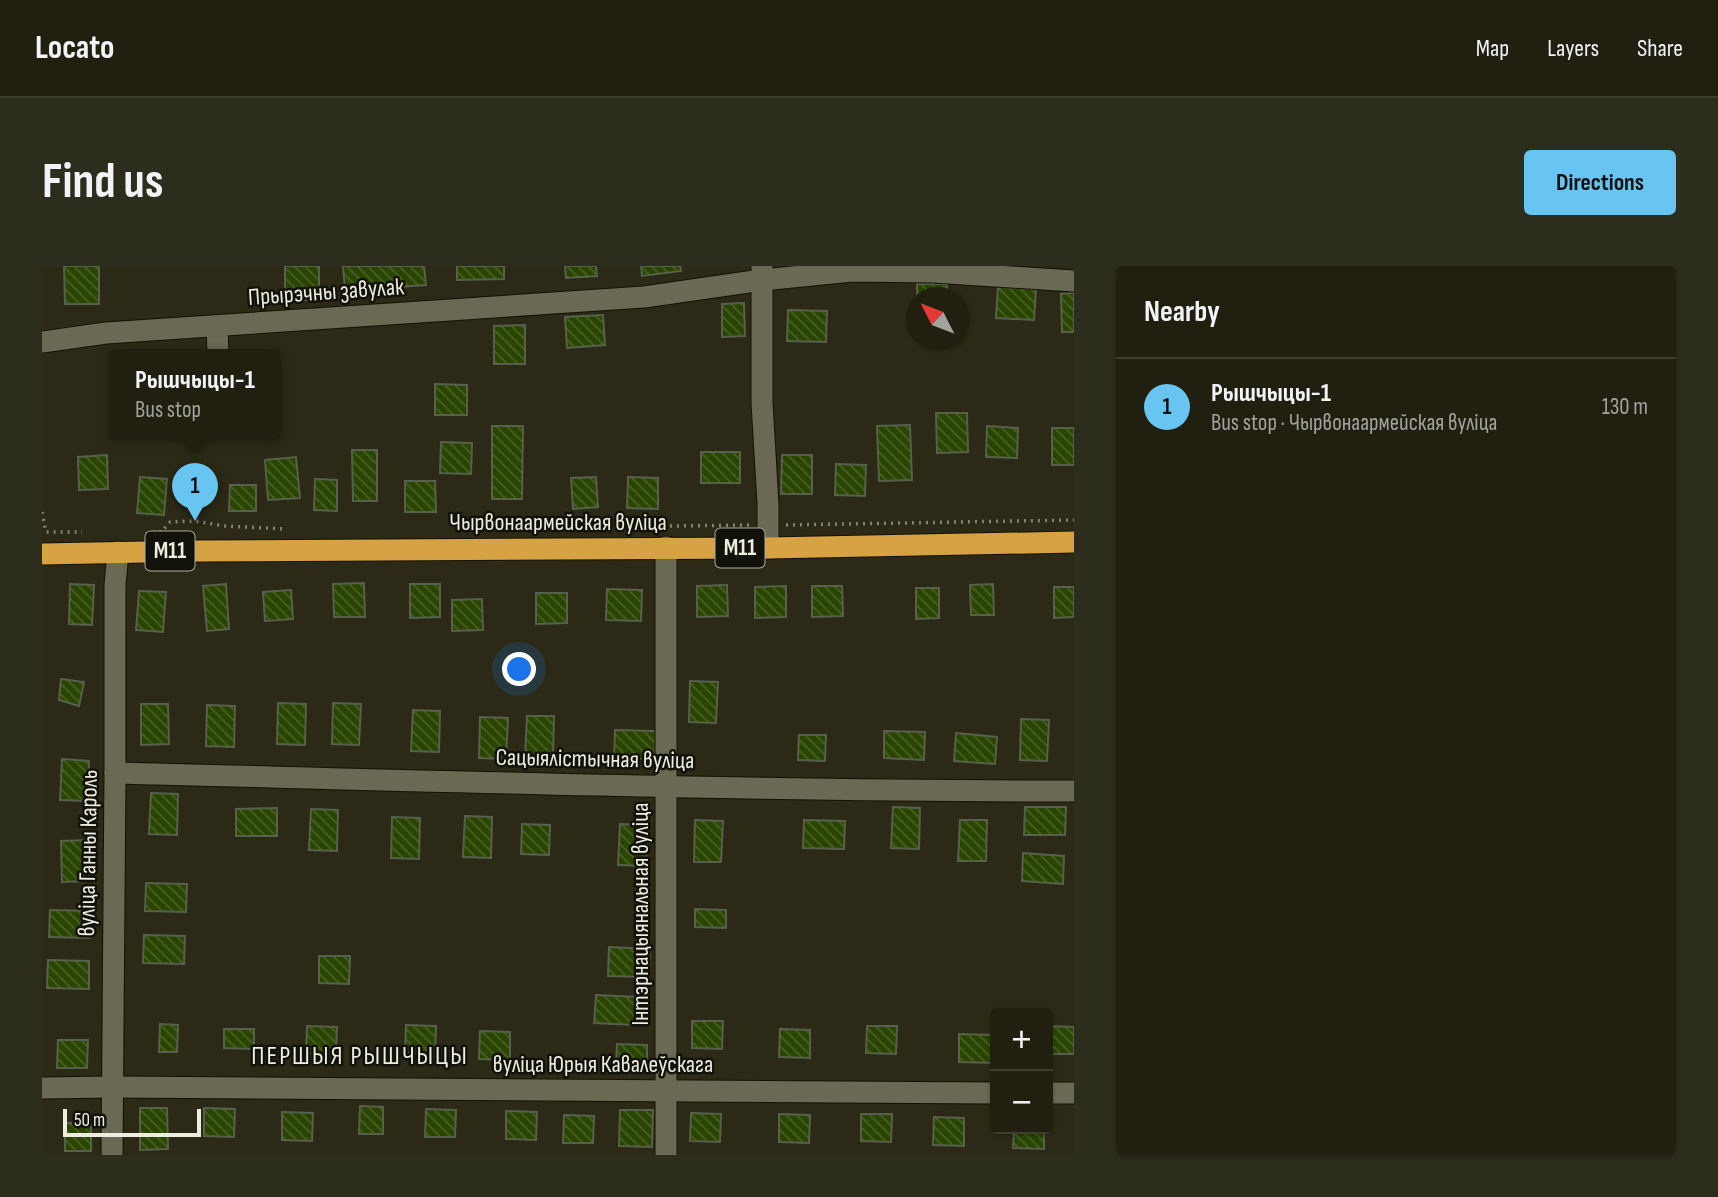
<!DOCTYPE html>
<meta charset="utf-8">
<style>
:root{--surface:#212010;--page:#2d2d1e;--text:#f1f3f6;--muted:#a2a39f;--line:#3e3e30;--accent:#68c4f0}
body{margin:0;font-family:"Sofia Sans Condensed",sans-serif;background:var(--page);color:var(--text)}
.controls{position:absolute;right:21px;bottom:21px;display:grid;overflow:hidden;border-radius:7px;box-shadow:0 2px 5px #0004}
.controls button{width:63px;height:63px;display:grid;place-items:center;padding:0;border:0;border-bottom:2px solid var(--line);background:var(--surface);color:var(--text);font:35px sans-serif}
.compass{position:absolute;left:864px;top:21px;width:63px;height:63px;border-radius:50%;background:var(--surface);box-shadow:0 2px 5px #0004;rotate:312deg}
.scale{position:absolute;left:21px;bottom:18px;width:138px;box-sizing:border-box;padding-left:7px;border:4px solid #ececdf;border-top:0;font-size:19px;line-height:24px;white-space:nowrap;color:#ececdf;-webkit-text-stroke:5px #13120a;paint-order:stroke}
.you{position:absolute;left:478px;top:404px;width:24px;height:24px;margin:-18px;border:5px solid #fff;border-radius:50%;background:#1a73e8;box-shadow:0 0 0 10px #1a73e833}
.badge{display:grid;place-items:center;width:46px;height:46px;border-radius:50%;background:var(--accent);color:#111;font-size:23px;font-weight:700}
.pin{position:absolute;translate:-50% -58px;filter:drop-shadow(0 2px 4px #0008)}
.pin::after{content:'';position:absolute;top:37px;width:24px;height:21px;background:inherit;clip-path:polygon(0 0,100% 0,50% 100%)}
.popup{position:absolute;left:67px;top:83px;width:172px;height:91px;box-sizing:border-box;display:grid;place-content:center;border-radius:7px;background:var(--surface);filter:drop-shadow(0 2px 5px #0005);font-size:23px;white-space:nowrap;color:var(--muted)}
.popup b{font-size:26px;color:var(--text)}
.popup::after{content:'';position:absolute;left:50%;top:100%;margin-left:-14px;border:14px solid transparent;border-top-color:var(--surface)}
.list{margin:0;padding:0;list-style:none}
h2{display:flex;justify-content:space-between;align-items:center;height:91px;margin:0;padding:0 28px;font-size:30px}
h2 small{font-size:23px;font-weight:400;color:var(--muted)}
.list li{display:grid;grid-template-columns:46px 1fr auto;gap:21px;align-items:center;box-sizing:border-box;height:98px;padding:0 28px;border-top:2px solid var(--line)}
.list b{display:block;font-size:26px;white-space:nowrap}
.list p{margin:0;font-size:23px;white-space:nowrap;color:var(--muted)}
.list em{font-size:23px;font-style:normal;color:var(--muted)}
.map{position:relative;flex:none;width:1032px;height:889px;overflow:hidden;border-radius:7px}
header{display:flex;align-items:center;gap:42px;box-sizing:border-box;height:98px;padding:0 35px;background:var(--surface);border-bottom:2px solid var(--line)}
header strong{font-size:33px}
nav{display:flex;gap:38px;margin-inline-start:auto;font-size:24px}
.intro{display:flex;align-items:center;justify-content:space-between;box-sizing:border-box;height:168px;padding:0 42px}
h1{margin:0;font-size:49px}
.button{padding:18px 32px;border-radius:7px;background:var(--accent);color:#111;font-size:24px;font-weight:700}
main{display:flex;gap:42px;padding:0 42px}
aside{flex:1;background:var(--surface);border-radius:7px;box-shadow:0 2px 5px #0004}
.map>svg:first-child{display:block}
.building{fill:url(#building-back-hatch);stroke:#56604c;stroke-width:2}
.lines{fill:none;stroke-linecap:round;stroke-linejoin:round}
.minor-casing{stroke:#141302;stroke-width:23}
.highway-casing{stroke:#141302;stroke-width:23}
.path{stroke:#848373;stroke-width:3.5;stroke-dasharray:2 5;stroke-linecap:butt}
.minor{stroke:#6a6953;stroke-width:21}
.highway{stroke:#d7a244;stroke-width:21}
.labels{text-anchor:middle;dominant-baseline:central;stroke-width:5;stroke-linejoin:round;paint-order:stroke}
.shield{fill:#13120a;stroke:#abab9f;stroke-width:2}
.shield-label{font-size:23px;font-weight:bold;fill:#ececdf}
.street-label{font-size:24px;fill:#ececdf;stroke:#13120a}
.neighbourhood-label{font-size:26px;letter-spacing:2px;fill:#ececdf;stroke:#13120a}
</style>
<header>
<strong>Locato</strong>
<nav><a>Map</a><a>Layers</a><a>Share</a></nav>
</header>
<div class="intro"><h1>Find us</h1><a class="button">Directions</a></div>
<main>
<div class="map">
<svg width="1032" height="889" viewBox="0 0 1032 889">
<defs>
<pattern id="building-back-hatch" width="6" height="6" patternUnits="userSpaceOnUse" patternTransform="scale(1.75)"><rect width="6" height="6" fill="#2a4500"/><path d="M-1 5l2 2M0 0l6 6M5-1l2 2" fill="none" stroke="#496025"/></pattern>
</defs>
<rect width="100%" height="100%" fill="#2c2a16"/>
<g class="building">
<polygon points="22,0 57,0 57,38 23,38"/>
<rect x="243" y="0" width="34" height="34"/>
<polygon points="301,0 382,0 384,19 303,25"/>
<polygon points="415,0 462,0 462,13 415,14"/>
<polygon points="523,0 554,0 555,10 524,12"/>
<polygon points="599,0 638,0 639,5 600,10"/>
<rect x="875" y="18" width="30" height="14"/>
<polygon points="956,21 994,23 992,54 954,52"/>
<polygon points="1032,27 1032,66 1020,66 1019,28"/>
<polygon points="702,37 703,70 680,71 680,38"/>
<polygon points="746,44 785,45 784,76 745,75"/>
<polygon points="561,49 563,79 525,82 523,51"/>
<polygon points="483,59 483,98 452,98 452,60"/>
<polygon points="219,86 219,89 195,89 195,87"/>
<polygon points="393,118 425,119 425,149 393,149"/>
<polygon points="894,147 925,147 926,186 895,187"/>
<polygon points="868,159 870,214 837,215 835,160"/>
<polygon points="450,160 481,160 480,233 450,233"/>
<polygon points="945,160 976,162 975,192 944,191"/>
<rect x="1010" y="162" width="22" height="37"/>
<polygon points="399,176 430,177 429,208 398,207"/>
<polygon points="310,184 335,184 335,235 311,235"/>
<rect x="659" y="186" width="39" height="31"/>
<polygon points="65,189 66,223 37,224 36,191"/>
<polygon points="740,189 770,189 770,228 739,228"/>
<polygon points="254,191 258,232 226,234 223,194"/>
<polygon points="794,198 824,199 823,230 793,229"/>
<polygon points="98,211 125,213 122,249 95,247"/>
<polygon points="554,211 556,241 531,243 529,212"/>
<polygon points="586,211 616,212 616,243 585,242"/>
<polygon points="273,213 295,214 295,245 272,244"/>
<polygon points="363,215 393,215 394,246 363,246"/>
<polygon points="188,219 214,219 214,245 187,245"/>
<polygon points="322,317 323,351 292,351 291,318"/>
<polygon points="28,318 52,319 50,359 27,358"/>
<polygon points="184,318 187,363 165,365 161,320"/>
<polygon points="368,318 398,318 398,351 368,352"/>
<polygon points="951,318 952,349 929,349 928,319"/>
<polygon points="685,319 686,350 655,351 655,320"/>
<polygon points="744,320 744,351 713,352 713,321"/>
<polygon points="770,320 800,320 801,350 770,351"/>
<polygon points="1012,321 1032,321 1032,351 1012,352"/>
<polygon points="874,322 897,322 897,352 874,353"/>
<polygon points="565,323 600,324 599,355 564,354"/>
<polygon points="249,324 251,353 223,355 221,326"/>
<polygon points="97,325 124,326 121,366 94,364"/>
<polygon points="494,327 525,327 525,357 494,358"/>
<polygon points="440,333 441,364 410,365 410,334"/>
<polygon points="19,413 42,416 37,440 17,434"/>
<polygon points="648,415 676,416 674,457 647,456"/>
<polygon points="236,437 264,438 263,479 235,478"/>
<polygon points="291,437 319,438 317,479 290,478"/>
<polygon points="99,438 126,438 127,478 99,479"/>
<polygon points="165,439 193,440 192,481 164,480"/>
<polygon points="371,444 398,445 397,486 369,485"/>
<polygon points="485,450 512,450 511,491 483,491"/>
<polygon points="438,451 466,452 464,493 437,492"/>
<polygon points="979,453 1007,454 1005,495 978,494"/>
<polygon points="573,464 614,465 613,493 572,492"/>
<polygon points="842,465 883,466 882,494 842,492"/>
<polygon points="914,467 955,471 953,498 912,495"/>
<polygon points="757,469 784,469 783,495 756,494"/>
<polygon points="20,493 47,495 46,535 18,534"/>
<polygon points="109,527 136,528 135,569 107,568"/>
<polygon points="851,541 878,542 877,583 849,582"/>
<polygon points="983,541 1024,541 1023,569 982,569"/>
<polygon points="235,542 235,570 194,570 194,543"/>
<polygon points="269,543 296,544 295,585 267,584"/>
<polygon points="423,550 450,551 449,592 421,591"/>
<polygon points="350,551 378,552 377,593 349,592"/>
<polygon points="653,554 681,555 679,596 652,596"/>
<polygon points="762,554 803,555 802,583 761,582"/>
<polygon points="918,554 945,554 944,595 916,595"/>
<polygon points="480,558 508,559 507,589 479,588"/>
<polygon points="578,558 605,559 604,600 576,599"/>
<polygon points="47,574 47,615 20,616 19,575"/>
<polygon points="981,587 1022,590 1021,618 980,615"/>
<polygon points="104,617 145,618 144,646 103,645"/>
<polygon points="653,643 684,644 684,662 653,661"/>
<polygon points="8,644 49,645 48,672 7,671"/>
<polygon points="102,669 143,670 142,698 101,697"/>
<polygon points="567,681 608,683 607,711 566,710"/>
<polygon points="277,690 308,690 307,718 277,717"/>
<polygon points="6,694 47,695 47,723 5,722"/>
<polygon points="554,729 595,731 593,759 552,757"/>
<polygon points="650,755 681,755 680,783 650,782"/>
<polygon points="118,758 136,759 135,786 117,786"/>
<polygon points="364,759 394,760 393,788 363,787"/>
<polygon points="265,760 295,761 294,788 264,788"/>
<polygon points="825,760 855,760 854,788 824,787"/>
<polygon points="1006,760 1032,761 1032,788 1006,788"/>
<polygon points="182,763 212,763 212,783 182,782"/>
<polygon points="738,763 768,764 768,792 737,791"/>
<polygon points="438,765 468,766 468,794 437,793"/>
<polygon points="917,768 953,769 953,797 917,796"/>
<polygon points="16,774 46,774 45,802 15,802"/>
<polygon points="575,778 605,779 605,798 574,798"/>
<polygon points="318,840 341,841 341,868 317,868"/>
<polygon points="98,842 125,842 126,883 98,884"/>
<polygon points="162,842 193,843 192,871 162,870"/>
<polygon points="384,843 414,844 413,871 383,871"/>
<polygon points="578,844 611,844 610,881 577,880"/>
<polygon points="464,845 495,846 494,874 464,873"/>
<polygon points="240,846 271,847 270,875 240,874"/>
<polygon points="649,847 679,848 678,876 648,875"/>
<polygon points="737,848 768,849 767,877 737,876"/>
<polygon points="819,848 850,848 849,876 819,875"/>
<polygon points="522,849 552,850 551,877 521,877"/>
<polygon points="892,851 922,852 922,880 891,879"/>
<rect x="23" y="857" width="26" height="28"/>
<polygon points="972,863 1002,863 1002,883 971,882"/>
</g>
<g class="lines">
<g class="minor-casing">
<g id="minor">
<polyline points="720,0 720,137 726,238 726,282"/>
<polyline points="175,60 176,89"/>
<polyline points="0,76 64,67 602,31 720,14 810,5 891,6 1032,15"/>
<polyline points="624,281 624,889"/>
<path d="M 73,507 C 393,515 712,525 1032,525"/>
<polyline points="0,822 70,821 953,827"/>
<polyline points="1006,827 1032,827"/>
<polyline points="70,889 73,507 73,319 76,286"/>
</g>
</g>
<g class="highway-casing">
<polyline id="highway" points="0,288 155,285 726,282 1032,276"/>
</g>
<g class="path">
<polyline points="0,246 4,266 40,266"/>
<polyline points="744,259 1032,254"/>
<polyline points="474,262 708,259"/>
<polyline points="117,266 119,266 128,256 153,255 182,260 245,263"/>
</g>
<use href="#minor" class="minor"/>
<use href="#highway" class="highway"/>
</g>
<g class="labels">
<g class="shield">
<rect x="673.5" y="262.5" width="49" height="39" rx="5"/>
<rect x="103.5" y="265.5" width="49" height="39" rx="5"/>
</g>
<g class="shield-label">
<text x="698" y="282">М11</text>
<text x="128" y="285">М11</text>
</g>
<g class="street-label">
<text transform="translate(284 26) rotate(-4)">Прырэчны завулак</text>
<text x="516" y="256">Чырвонаармейская вуліца</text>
<text transform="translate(553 493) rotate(1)">Сацыялістычная вуліца</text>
<text transform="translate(46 587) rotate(-89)">вуліца Ганны Кароль</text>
<text transform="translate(598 648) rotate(-90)">Інтэрнацыянальная вуліца</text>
<text x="561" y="798">вуліца Юрыя Кавалеўскага</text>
</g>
<g class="neighbourhood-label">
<text x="318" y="790">ПЕРШЫЯ РЫШЧЫЦЫ</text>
</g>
</g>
</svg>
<div class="controls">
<button>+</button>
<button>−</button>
</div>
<svg class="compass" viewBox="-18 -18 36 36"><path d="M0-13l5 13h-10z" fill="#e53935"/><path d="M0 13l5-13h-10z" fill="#a2a39f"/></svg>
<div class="scale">50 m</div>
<div class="you"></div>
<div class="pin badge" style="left:153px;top:255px">1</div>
<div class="popup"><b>Рышчыцы-1</b>Bus stop</div>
</div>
<aside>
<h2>Nearby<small></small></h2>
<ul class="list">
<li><span class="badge">1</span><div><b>Рышчыцы-1</b><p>Bus stop · Чырвонаармейская вуліца</p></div><em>130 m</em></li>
</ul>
</aside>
</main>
